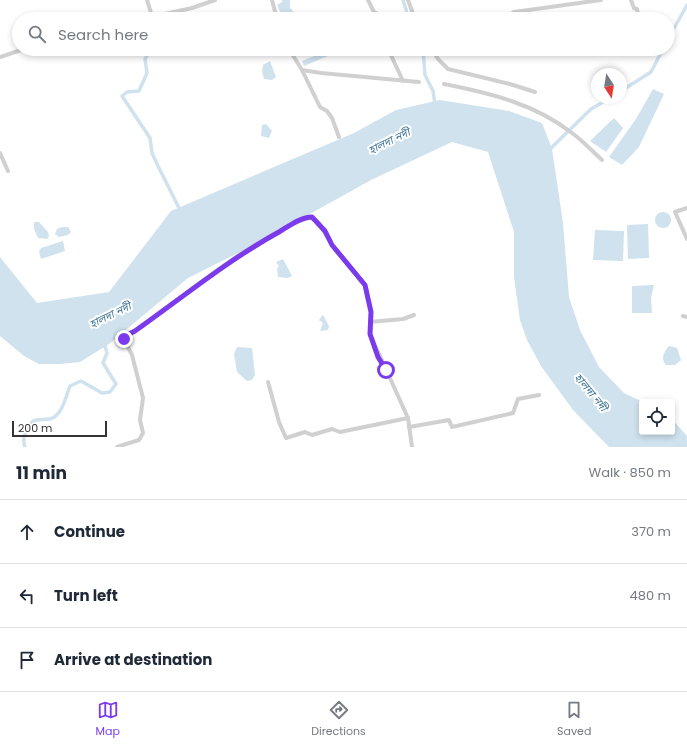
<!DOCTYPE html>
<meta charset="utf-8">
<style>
:root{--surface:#fff;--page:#f6f6f7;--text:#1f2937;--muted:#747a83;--line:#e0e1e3;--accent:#7c3aed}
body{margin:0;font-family:Poppins,"Noto Sans Bengali",sans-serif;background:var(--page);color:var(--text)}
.controls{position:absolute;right:12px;bottom:12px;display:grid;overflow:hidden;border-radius:4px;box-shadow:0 2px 6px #0003}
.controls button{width:36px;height:36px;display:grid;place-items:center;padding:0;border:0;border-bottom:1px solid var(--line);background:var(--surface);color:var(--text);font:20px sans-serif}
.compass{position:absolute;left:591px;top:68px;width:36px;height:36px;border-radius:50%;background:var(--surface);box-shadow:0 2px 6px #0003;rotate:168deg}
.scale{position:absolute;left:12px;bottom:10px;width:95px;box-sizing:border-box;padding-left:4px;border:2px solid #333;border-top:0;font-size:11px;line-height:14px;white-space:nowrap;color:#333;-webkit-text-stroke:3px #fff;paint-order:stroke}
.stop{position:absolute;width:12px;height:12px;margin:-9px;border:3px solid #7c3aed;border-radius:50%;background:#fff}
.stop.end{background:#7c3aed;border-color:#fff;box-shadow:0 1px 4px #0008}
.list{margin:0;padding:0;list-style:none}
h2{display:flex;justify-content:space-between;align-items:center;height:52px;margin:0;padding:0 16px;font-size:17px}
h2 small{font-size:13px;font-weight:400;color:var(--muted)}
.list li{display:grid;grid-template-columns:26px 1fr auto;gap:12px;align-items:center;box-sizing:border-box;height:64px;padding:0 16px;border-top:1px solid var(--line)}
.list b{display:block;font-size:15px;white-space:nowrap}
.list em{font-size:13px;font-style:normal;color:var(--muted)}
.icon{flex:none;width:22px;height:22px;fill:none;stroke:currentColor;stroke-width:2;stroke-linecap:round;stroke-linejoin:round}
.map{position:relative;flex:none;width:687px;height:447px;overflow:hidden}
.search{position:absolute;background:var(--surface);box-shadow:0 2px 6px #0003;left:12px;right:12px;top:12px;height:44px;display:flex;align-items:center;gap:10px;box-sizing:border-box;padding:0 14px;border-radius:22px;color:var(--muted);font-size:15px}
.sheet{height:244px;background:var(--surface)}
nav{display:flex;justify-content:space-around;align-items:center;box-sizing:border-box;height:56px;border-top:1px solid var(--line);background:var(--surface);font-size:11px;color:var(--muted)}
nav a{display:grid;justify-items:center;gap:2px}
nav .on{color:var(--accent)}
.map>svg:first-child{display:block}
.water{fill:#cfe2ee}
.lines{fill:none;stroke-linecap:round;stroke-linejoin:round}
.canal{stroke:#cfe2ee;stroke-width:3.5}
.minor{stroke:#d0d0d0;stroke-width:4}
.route{stroke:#7c3aed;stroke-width:5}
.labels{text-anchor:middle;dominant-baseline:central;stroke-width:4;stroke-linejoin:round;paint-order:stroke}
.water-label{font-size:11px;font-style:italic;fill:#3f7597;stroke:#fff}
</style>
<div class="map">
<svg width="687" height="447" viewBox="0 0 687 447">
<rect width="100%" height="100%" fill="#fff"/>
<g class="water">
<polygon points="282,0 290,0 290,8 294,12 294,15 286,19 283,18 277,5 282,2"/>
<polygon points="326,51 328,56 304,66 302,61"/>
<polygon points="270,61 276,77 272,80 264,79 262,71 263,65"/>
<polygon points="653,89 664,94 639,147 622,165 609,157 636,119"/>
<polygon points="440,100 509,111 542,123 552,149 563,223 569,297 580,330 599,367 624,393 643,402 642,402 642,432 672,432 672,419 687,436 687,447 609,447 573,410 541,366 527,340 520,320 514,277 514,232 488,152 452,142 371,180 252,246 188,278 109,344 80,362 60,364 39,364 24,356 0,336 0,257 37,303 109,292 171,211 354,133 396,110"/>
<polygon points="614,118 623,128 606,152 590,141"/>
<polygon points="266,124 272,131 269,138 261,136 262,125"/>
<circle cx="663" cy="220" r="8"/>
<polygon points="34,222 39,222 48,232 49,236 47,239 38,238 34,229"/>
<polygon points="648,224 649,258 628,259 627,225"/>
<polygon points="62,227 68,227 71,232 68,235 59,237 55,234 57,229"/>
<polygon points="595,230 624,231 623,261 593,260"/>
<polygon points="63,241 65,251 41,259 39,252 41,248"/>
<polygon points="283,259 292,276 288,278 278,277 277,269 279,266 276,262"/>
<polygon points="654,285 651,298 652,313 632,313 632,286"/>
<polygon points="323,315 329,326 328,330 320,331 323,323 319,320"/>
<path d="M 669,346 L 677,348 L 681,360 L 675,365 L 666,365 C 660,358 664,352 669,346 Z"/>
<polygon points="237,347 252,348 255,375 252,380 247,381 237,372 234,354"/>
</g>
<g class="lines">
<g class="canal">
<polyline points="403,0 409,19"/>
<polyline points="668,39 687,5"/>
<polyline points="151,49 145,59 147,73 139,91 127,92 122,96 150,138 152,153 158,166 180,210"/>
<polyline points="423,49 425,75 433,91 435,104"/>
<polyline points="621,91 651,72 663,49"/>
<polyline points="549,150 591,109 610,98"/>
<path d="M 25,447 C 21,436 27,430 33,421 C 38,419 43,420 49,419 C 62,417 66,396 70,386 L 81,381 L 102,393 L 110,392 L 116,384 L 103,363 L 107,353 L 105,346"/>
</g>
<g class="minor">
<polyline points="147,0 152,16"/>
<polyline points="272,0 277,19"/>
<polyline points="368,0 374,12 389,19"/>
<polyline points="408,0 415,19"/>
<polyline points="631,0 634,8 637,9 639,19"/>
<polyline points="142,19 192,8 215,0"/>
<polyline points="498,19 507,17 514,12 601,0"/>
<polyline points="289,49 302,70 321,73 419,82"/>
<polyline points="388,49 403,81"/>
<polyline points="432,49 438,59 448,69 510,84 535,92"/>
<polyline points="0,57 24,49"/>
<polyline points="302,70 320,107 327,111 332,118 339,137"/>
<path d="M 444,84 C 490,93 535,104 572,133 C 583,141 592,151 602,160"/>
<polyline points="0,153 8,171"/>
<polyline points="687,208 675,212 687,239"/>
<polyline points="683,316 687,317"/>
<polyline points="370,322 403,319 414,315"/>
<polyline points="268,382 279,422 286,438 305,432 312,435 332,429 340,432 408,418"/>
<polyline points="409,427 449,420 452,427 513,413 518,399 539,395"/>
<path d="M 117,447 L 139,440 L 143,433 L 140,420 L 143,398 L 132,355 L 124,339 L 125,336 L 135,331 C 189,293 248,240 310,217 L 318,222 L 332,245 L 365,285 L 371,312 L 370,334 L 408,418 L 412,447"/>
</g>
</g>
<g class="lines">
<path class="route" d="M 124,339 L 125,336 L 135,331 C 183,297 228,260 279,232 C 289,226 301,217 312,217 L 325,231 L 332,245 L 365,285 L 371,312 L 370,334 L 378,357 L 386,370"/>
</g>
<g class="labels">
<g class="water-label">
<text transform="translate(389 141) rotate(-26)">হালদা নদী</text>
<text transform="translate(110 315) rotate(-26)">হালদা নদী</text>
<text transform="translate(591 392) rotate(51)">হালদা নদী</text>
</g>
</g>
</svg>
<div class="controls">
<button><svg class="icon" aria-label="locate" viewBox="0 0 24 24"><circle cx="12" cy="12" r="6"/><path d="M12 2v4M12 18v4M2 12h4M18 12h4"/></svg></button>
</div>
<svg class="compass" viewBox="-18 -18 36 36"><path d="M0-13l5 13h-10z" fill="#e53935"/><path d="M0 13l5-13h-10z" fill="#747a83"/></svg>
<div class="scale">200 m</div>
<div class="stop" style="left:386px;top:370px"></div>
<div class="stop end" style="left:124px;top:339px"></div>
<div class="search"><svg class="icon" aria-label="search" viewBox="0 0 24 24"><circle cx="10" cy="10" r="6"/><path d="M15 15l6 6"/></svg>Search here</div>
</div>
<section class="sheet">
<h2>11 min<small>Walk · 850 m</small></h2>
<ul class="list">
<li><svg class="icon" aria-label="ahead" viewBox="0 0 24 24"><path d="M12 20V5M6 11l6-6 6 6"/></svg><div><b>Continue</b></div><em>370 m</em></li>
<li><svg class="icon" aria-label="left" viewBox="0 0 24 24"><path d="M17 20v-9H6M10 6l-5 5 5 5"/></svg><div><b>Turn left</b></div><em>480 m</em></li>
<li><svg class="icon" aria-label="arrive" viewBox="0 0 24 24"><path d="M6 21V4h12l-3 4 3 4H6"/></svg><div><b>Arrive at destination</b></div></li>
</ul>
</section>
<nav>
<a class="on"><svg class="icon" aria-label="map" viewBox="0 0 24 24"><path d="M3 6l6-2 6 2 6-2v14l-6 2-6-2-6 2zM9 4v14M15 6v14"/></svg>Map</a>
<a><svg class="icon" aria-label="directions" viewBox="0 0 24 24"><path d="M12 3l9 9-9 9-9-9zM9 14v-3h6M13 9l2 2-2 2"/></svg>Directions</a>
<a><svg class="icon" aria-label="saved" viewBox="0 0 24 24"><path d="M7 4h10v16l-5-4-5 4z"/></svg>Saved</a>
</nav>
